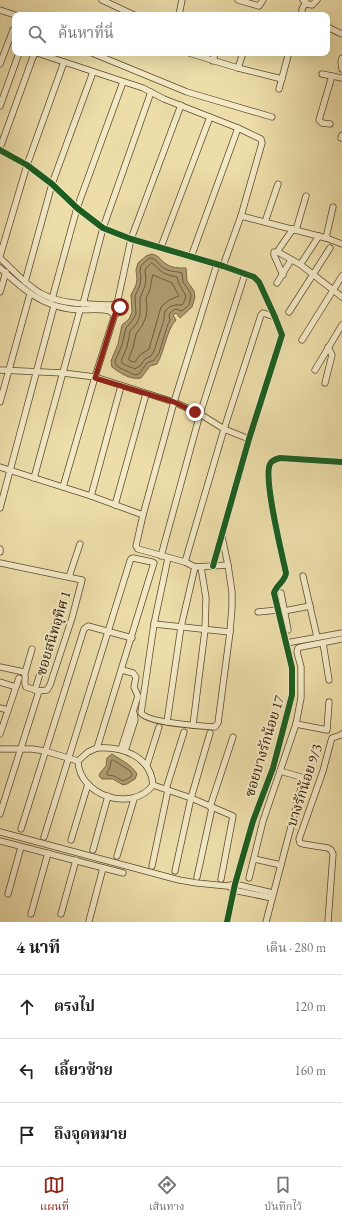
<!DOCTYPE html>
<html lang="th">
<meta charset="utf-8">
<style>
:root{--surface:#fff;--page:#f6f6f6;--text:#222;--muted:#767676;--line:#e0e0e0;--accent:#8f2418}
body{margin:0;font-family:"EB Garamond","Noto Serif Thai",serif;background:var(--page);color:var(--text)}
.stop{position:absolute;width:12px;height:12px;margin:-9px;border:3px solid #8f2418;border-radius:50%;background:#fff}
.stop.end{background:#8f2418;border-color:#fff;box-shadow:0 1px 4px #0008}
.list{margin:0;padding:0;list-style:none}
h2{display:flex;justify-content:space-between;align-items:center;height:52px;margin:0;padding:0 16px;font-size:17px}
h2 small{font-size:13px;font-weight:400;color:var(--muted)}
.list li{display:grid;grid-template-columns:26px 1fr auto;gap:12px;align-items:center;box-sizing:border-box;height:64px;padding:0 16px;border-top:1px solid var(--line)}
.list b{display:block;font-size:15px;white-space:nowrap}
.list em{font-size:13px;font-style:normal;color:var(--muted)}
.icon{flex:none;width:22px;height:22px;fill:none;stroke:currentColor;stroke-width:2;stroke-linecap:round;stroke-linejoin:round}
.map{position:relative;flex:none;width:342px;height:922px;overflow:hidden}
.search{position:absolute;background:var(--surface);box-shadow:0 4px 16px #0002;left:12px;right:12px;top:12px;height:44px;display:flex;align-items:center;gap:10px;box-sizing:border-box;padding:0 14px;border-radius:8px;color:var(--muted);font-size:15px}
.sheet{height:244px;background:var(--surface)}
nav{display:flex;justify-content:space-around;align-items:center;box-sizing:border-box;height:56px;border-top:1px solid var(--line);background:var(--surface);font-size:11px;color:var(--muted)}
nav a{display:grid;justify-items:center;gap:2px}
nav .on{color:var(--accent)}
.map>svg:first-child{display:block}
.water{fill:#ac9a70;stroke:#7a6643}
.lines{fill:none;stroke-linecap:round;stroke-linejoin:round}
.shore{stroke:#6e5a38;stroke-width:1}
.minor-casing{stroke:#5e4a2a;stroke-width:7}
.minor{stroke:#f3e9c7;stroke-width:5.5}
.cycleway-casing{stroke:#f3e9c7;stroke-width:8}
.cycleway{stroke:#1b5e20;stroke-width:6}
.route{stroke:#8f2418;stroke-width:5}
.labels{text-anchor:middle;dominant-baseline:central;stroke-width:4;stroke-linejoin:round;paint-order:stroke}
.street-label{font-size:14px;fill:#2f1900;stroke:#f3e9c7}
</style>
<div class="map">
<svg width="342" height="922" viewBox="0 0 342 922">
<rect width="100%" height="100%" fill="#ecdda9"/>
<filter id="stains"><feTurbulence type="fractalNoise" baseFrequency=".005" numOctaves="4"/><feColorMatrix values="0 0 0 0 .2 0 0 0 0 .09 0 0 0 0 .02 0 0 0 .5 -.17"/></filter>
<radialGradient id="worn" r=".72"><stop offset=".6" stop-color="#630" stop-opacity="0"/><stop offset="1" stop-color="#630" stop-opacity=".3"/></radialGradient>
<g class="water">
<path d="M 152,254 C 160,256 160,260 166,264 C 172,268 179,268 186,268 L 187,281 L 194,291 L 195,297 L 192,307 L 180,318 L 176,313 L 173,315 L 176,320 C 166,331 165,350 157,364 L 150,366 L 141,378 C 130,380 120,373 112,367 L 111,361 L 118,344 L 122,325 L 129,319 L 132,312 L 131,295 L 136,285 L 137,279 L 136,270 L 138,263 L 146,256 Z"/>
<path d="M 112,754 C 121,760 132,765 137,774 L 135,779 L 127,784 L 123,785 L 113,779 L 102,779 L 99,776 L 100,773 L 106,766 L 107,758 Z"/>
</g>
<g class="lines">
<g class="shore">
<path d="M 152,258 C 157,260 158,264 162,267 C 168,272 176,271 182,273 L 183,282 L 190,292 L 191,296 L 189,305 L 182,311 L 175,309 L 170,313 L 169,316 L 170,320 L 168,324 L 159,353 L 154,360 L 147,363 L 139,374 L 135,375 L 120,368 L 116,365 L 115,361 L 122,345 L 126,328 L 132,321 L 136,314 L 135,296 L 140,285 L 141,278 L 140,271 L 141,266 L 148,259 Z"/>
<path d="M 152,263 C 163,273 163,274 177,277 L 179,284 L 186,296 L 184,302 L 182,305 C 171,304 163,308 164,320 L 154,351 L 151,356 L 145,359 L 140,366 L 135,369 L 123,364 L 121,361 L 127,347 L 130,331 L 137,323 L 140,315 L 140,298 L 145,286 L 146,279 L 145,271 L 146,268 Z"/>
<polygon points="153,275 172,283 179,296 169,300 161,307 149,349 140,355 135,362 133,362 129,360 129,358 133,348 136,334 142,326 146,317 147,307 146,299 150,289"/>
<polygon points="113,760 129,770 132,774 131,777 123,781 114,776 107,775 107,773 110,767 111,761"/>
</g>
<g class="minor-casing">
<g id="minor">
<polyline points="102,0 134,15"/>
<polyline points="238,0 259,6 263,0"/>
<polyline points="303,0 307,4 312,5 317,0"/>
<polyline points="0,10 15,15"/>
<polyline points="179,15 182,0"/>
<polyline points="302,15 302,9 306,2"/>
<polyline points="327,27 342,34"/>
<polyline points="37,53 143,88 164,99 238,128 261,139 262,143 241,216 223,266"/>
<polyline points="92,53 187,92 272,117"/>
<polyline points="189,53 238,68 282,79"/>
<polyline points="342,58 341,62 342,69"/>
<polyline points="213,61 215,53"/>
<polyline points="0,64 13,30"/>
<polyline points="238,68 243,53"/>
<polyline points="322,74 342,78"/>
<polyline points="279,89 288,56 287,53"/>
<polyline points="0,106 19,53"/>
<polyline points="330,124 322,123 319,120 332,76"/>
<polyline points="341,138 342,135"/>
<polyline points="0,148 33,57 35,54 37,53"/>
<polyline points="0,150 27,165 52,184 77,208 103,228 131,239 223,266 254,277 259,282 275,317 282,335 249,439 213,566"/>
<polyline points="241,216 326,238 342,244"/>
<polyline points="265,222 278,184"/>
<polyline points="296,230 306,196"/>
<polyline points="326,238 333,207"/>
<polyline points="161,247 210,117"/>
<polyline points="279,249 293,229"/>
<polyline points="0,256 27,165 64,62"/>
<polyline points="191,257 238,128"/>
<path d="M 0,258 C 13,270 25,284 40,293 C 62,305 87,304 112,305"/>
<polyline points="302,262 319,236"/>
<path d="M 0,268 C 22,288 40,305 70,309 C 84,311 97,308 110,311"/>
<polyline points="283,275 274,255 274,252 278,252 301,265 342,297"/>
<polyline points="25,282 52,184 93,72"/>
<polyline points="277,283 291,260"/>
<polyline points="0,292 6,272"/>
<polyline points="52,299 77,208 123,82"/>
<circle cx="115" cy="309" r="5"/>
<polyline points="83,304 103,228 151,92"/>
<polyline points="117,304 131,239 181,105"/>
<polyline points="289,312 330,248"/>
<polyline points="302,340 342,276"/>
<polyline points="0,370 63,373 95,377 174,402 200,414 224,429 249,439"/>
<polyline points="315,370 342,325"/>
<polyline points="325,383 332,355 328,347"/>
<polyline points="0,402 30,294"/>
<polyline points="0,467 91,496 143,515 136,546 138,549 185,562 195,567 228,565"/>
<polyline points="34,478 80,310"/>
<polyline points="63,487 95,377 115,314"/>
<polyline points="91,496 121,386"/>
<polyline points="115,505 146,394"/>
<polyline points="0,508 54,306"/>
<polyline points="143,515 174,402 217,264"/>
<polyline points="0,549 0,552"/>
<polyline points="161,556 200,414 245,274"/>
<path d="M 168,558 L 154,624 L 141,713 C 148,723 201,726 215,727 L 218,723 L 230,632 L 232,607 L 232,592 L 228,565 L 222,537"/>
<polyline points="185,562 224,429 261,315 263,313 275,317"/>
<path d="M 0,563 L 82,580 L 72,618 L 50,685 L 47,690 L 39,691 L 26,687 C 23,682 27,677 24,672 L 0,667"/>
<polyline points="303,576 317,637"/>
<polyline points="69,577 80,544"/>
<polyline points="281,593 288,630"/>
<polyline points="284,611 310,606"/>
<polyline points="258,612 278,610"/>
<polyline points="154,624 230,632"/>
<polyline points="286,643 342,633"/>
<polyline points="323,643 329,680"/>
<polyline points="25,673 32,649"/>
<polyline points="0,682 16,687"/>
<polyline points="35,690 57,618"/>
<polyline points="0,708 8,710"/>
<polyline points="167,722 181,627 195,567"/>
<polyline points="296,724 327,730 329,702"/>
<polyline points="193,725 205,630 206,598 201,567"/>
<polyline points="0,734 19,678"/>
<path d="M 97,748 C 123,746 151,757 153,785 C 132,813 79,796 78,761 L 88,752 Z"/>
<polyline points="0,749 32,749 45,751 78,761"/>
<polyline points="121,749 138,696 134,687 136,677 133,673 122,670"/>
<polyline points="125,751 135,720 134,713"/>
<polyline points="147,765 159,727"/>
<polyline points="153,785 191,798 233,816 221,879"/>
<polyline points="166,789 184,732"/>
<polyline points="210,807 233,737"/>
<polyline points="0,814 39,691"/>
<polyline points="21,829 84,629 88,626 132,638"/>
<polyline points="0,832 179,880 197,883 227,886 235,884 273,893"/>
<polyline points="44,837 130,561 131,559 133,558 152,562 154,563 153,566 97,748"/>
<polyline points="71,840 88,784"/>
<polyline points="0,841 123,873"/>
<polyline points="93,850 108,796"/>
<polyline points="117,856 134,799"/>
<polyline points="254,859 281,865"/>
<polyline points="152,866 168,790"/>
<polyline points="175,871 191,798 210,733"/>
<polyline points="197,877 212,808"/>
<polyline points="249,878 263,821 296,724 301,698 301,667 297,652 298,648 301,647 342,639"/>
<polyline points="231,888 233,890 272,898"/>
<polyline points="8,894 21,847"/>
<polyline points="31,914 48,853"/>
<polyline points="61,914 76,860"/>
<polyline points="89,921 103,868"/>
<path d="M 227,922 L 235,884 L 253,821 L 273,768 L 292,695 L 292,668 L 274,593 C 276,585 285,582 286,573 C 282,554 263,478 270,464 C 272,460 276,459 280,458 L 342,462"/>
<polyline points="266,922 303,781 301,777 280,771"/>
<polyline points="328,922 333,854 331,850 328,848 303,844 300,843 299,839 323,771 331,741 332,738 341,735 342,734"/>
</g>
</g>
<use href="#minor" class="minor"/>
<g class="cycleway-casing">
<g id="cycleway">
<polyline points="0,150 27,165 52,184 77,208 103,228 131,239 223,266 254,277 259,282 275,317 282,335 249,439 213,566"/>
<path d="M 227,922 L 235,884 L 253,821 L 273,768 L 292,695 L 292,668 L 274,593 C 276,585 285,582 286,573 C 282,554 263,478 270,464 C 272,460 276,459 280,458 L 342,462"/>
</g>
</g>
<use href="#cycleway" class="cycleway"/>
</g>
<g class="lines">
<polyline class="route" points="120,307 119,312 115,314 95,378 174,402 195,412"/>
</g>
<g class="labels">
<g class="street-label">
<text transform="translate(53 633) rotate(-73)">ซอยสนิทอุทิศ 1</text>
<text transform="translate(264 746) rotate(-73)">ซอยบางรักน้อย 17</text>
<text transform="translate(304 785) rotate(-72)">บางรักน้อย 9/3</text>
</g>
</g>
<rect width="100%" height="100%" filter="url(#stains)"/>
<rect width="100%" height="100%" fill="url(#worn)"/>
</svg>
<div class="stop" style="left:120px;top:307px"></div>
<div class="stop end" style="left:195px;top:412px"></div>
<div class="search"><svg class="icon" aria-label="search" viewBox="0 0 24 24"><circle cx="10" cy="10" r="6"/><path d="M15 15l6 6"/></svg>ค้นหาที่นี่</div>
</div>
<section class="sheet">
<h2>4 นาที<small>เดิน · 280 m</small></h2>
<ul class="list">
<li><svg class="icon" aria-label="ahead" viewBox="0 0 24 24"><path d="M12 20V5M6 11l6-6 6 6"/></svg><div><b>ตรงไป</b></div><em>120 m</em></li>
<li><svg class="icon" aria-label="left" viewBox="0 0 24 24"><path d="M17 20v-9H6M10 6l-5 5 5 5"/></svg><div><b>เลี้ยวซ้าย</b></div><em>160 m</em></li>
<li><svg class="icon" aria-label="arrive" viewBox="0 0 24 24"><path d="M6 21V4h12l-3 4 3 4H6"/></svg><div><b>ถึงจุดหมาย</b></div></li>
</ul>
</section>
<nav>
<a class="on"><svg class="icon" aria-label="map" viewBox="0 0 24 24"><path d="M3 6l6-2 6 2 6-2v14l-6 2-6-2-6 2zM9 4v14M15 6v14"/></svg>แผนที่</a>
<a><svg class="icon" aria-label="directions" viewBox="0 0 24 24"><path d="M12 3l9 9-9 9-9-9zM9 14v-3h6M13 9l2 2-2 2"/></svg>เส้นทาง</a>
<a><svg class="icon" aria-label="saved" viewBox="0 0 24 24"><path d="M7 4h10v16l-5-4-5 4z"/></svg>บันทึกไว้</a>
</nav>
